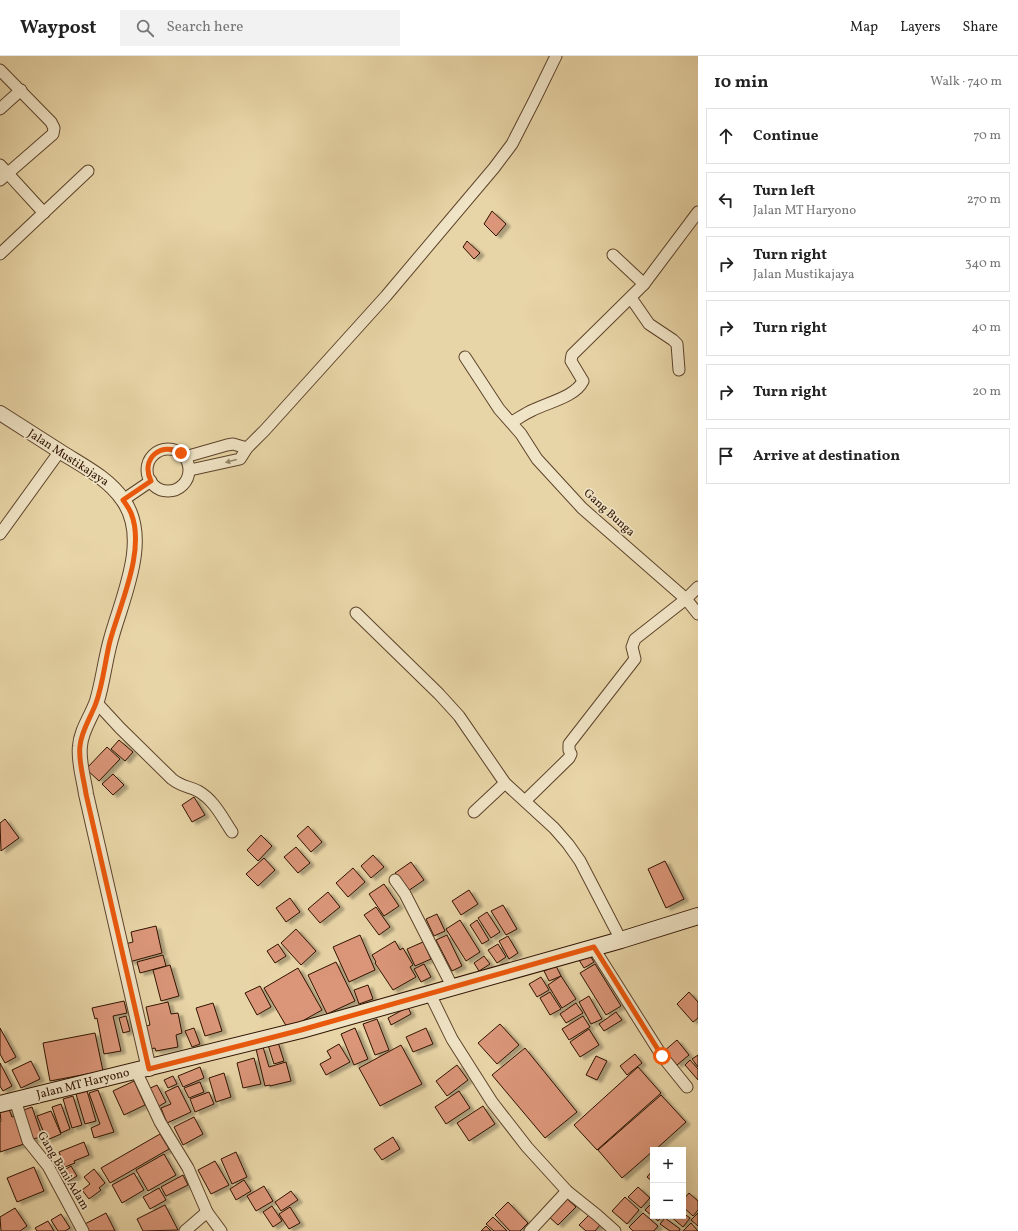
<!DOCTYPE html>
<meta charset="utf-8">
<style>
:root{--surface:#fff;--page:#f2f2f2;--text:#222;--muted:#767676;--line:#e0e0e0}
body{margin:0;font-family:Vollkorn,serif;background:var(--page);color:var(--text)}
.controls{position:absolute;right:12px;bottom:12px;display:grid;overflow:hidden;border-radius:0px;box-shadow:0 4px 16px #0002}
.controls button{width:36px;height:36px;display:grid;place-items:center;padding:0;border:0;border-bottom:1px solid var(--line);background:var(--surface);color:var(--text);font:20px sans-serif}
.stop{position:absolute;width:12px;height:12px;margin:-9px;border:3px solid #ea580c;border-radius:50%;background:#fff}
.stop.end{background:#ea580c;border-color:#fff;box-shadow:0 1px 4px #0008}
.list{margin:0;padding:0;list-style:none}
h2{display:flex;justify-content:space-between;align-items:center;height:52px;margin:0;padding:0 16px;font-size:17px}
h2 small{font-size:13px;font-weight:400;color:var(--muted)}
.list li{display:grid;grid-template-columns:26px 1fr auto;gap:12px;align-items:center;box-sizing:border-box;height:56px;margin:0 8px 8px;padding:0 8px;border:1px solid var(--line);border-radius:0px}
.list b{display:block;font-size:15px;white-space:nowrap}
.list p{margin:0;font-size:13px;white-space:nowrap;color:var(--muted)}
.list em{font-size:13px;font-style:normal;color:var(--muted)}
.icon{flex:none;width:22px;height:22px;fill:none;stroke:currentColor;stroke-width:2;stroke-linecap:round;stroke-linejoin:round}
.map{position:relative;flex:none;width:698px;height:1175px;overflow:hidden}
header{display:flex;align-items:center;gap:24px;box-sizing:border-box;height:56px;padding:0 20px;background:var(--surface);border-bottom:1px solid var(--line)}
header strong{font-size:19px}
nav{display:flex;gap:22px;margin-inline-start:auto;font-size:14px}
.search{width:280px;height:36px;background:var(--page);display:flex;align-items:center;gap:10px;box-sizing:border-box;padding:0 14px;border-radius:0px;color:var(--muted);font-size:15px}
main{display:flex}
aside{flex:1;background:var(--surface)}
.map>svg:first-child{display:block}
.building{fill:#db9679;stroke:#2f1200;filter:url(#shadow)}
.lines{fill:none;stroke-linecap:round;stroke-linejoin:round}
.minor-casing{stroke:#5d432a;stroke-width:13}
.tertiary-casing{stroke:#5d432a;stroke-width:16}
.secondary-casing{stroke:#2f1200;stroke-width:18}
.minor{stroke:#f0e4c6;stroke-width:11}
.tertiary{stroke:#f0e4c6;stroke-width:14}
.secondary{stroke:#f0e4c6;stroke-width:16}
.oneway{fill:#99866d}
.route{stroke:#ea580c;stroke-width:5}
.labels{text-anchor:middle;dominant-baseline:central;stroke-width:3.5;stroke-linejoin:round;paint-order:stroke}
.street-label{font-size:12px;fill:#2f1200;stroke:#f0e4c6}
</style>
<header>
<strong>Waypost</strong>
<div class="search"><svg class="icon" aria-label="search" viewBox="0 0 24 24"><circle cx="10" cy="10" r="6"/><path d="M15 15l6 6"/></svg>Search here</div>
<nav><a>Map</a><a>Layers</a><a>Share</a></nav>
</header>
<main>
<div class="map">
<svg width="698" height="1175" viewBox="0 0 698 1175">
<defs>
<filter id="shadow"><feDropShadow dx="4.5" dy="2.5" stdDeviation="1" flood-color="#0004"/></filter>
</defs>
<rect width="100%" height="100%" fill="#e8d5a7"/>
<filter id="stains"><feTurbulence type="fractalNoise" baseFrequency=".005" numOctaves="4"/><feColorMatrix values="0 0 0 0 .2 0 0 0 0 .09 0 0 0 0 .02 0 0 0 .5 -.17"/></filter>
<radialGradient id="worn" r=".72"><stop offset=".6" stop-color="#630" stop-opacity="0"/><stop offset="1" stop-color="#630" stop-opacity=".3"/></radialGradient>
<g class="building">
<polygon points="492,155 506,168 496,180 484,168"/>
<polygon points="467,185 480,197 474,203 463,191"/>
<polygon points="119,684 133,696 125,705 111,693"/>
<polygon points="107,691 120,703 99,725 86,713"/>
<polygon points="113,718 124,729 113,739 102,728"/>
<polygon points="194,741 205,759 192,766 182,749"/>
<polygon points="5,763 19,782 1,795 0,767"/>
<polygon points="308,770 322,786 311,796 297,780"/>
<polygon points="261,779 272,790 258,805 247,794"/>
<polygon points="296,791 310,807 298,817 284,801"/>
<polygon points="373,799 384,811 371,822 361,810"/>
<polygon points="264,802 275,814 258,830 246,818"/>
<polygon points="665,805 684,843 666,852 648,813"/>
<polygon points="411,806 424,824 408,835 395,817"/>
<polygon points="353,812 365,826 348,841 336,827"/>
<polygon points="384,828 399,850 384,860 369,838"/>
<polygon points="469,834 478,848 461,859 452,845"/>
<polygon points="328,836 340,851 320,867 308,853"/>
<polygon points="290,842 300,856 286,866 276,852"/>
<polygon points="503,849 517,873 506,879 491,855"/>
<polygon points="376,851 390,871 379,879 364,859"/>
<polygon points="487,856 500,876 491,882 478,862"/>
<polygon points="437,858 445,875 434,880 426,863"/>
<polygon points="460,864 480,896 466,905 446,873"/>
<polygon points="477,864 489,884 482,888 470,869"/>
<polygon points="156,870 162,897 129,906 125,888 133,886 131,876"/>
<polygon points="296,873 316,895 301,909 281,887"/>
<polygon points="360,879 375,914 349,926 333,891"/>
<polygon points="447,879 462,910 452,915 436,884"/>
<polygon points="508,880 518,897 509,903 499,885"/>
<polygon points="395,885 400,894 403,892 413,909 410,911 416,921 393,934 375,907 376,906 372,899"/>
<polygon points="423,886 431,903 415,910 407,893"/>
<polygon points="278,888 286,900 275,907 267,895"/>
<polygon points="498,888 506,901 497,907 488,894"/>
<polygon points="589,898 594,906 584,912 579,904"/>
<polygon points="163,899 166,910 140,917 137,906"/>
<polygon points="484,900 490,908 479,915 474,907"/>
<polygon points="336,906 355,945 327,958 308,919"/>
<polygon points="424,908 431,921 421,926 414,913"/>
<polygon points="595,908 621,950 606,959 580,917"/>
<polygon points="170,909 179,940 161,945 153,914"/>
<polygon points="556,910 561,920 549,925 544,915"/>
<polygon points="298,912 322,954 288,973 264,932"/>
<polygon points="561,920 576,943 562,952 548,929"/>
<polygon points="541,921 549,934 537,941 529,928"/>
<polygon points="368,929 373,943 359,948 354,934"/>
<polygon points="260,930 271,951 257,959 245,937"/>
<polygon points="550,936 561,953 550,959 540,942"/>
<polygon points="689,936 698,946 698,962 693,966 677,948"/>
<polygon points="589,940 602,963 591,968 579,946"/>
<polygon points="124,945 127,957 113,960 121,995 104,998 97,962 95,963 92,952"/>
<polygon points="168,946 171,958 178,957 182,977 176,979 178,991 156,995 155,992 150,993 146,970 150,969 146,951"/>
<polygon points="213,947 222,975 205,980 196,952"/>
<polygon points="576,947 583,957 566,967 560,958"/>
<polygon points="408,951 411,958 391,969 388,962"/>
<polygon points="616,956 622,964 604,975 599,968"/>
<polygon points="126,960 130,975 123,977 119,962"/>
<polygon points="583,960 590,971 569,984 562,973"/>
<polygon points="377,963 389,994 375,999 363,968"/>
<polygon points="500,968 519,989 497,1008 478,987"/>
<polygon points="0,972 16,1001 5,1007 0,998"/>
<polygon points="194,972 200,988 192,991 185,975"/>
<polygon points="355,972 368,1003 354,1009 341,978"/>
<polygon points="426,972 433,988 413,996 406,981"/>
<polygon points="589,973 599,989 580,1001 570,986"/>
<polygon points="95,977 103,1015 50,1025 43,987"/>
<polygon points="677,984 689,999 677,1009 664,995"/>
<polygon points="278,986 284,1005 274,1008 268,989"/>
<polygon points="339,988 350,1006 326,1019 320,1008 331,1002 327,995"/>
<polygon points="401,989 422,1028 380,1050 359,1012"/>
<polygon points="263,991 269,1011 286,1006 291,1025 270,1030 270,1029 265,1030 256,993"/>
<polygon points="525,992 577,1056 545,1082 492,1019"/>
<polygon points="635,998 642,1007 627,1019 620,1010"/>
<polygon points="698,999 698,1011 692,1003"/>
<polygon points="596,1000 607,1005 597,1024 586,1019"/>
<polygon points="254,1002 261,1028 243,1032 237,1007"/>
<polygon points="690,1004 698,1013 698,1024 685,1009"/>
<polygon points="31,1005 40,1023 21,1032 12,1014"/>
<polygon points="0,1007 12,1030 3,1035 0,1030"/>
<polygon points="457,1009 468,1024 447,1040 436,1025"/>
<polygon points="200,1011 204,1022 183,1031 178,1020"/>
<polygon points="638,1011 661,1037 597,1094 574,1069"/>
<polygon points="224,1017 231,1041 216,1046 209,1022"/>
<polygon points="173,1020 177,1028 168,1032 164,1024"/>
<polygon points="134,1025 145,1049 124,1059 113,1035"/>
<polygon points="200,1026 204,1036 189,1042 184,1032"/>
<polygon points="157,1029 166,1046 156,1052 146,1034"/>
<polygon points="178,1030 191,1056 167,1067 161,1052 171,1048 165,1036"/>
<polygon points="98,1034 114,1076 94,1082 91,1072 100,1068 89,1037"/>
<polygon points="87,1035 96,1065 85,1068 76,1038"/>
<polygon points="459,1035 470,1052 446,1068 435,1051"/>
<polygon points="209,1036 214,1048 195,1056 190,1043"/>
<polygon points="661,1039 686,1066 655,1094 653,1094 653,1095 622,1122 598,1094"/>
<polygon points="73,1040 82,1069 72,1072 63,1043"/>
<polygon points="61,1048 70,1073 61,1077 52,1051"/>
<polygon points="483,1050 495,1068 469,1085 457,1067"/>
<polygon points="32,1051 42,1080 31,1084 21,1055"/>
<polygon points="9,1053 12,1061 15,1060 24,1088 0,1096 0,1066 1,1065 0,1056"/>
<polygon points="51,1055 61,1078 47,1084 37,1060"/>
<polygon points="194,1061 203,1078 183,1089 174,1071"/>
<polygon points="160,1078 169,1093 110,1127 101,1112"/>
<polygon points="393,1081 400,1093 382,1104 374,1093"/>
<polygon points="84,1086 89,1099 74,1105 75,1107 65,1111 59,1096"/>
<polygon points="236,1096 247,1121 232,1128 221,1103"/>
<polygon points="164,1098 176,1119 148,1135 136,1114"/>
<polygon points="215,1105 229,1129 211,1138 198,1114"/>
<polygon points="71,1110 77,1120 62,1129 56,1119"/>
<polygon points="34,1111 44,1135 17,1146 7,1122"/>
<polygon points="94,1113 105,1127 99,1132 101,1134 89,1143 82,1134 90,1128 84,1121"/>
<polygon points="653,1114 653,1126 647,1121"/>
<polygon points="134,1117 144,1134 122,1147 112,1129"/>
<polygon points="183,1119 188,1129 166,1140 161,1131"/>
<polygon points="244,1124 251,1135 236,1144 230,1133"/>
<polygon points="264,1130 273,1145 256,1155 247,1140"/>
<polygon points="638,1131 650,1142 641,1152 628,1141"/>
<polygon points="159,1132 166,1144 150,1153 143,1141"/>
<polygon points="291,1135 298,1144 281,1155 275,1146"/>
<polygon points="689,1137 698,1145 698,1154 693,1160 683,1151 683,1144"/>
<polygon points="565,1141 576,1151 558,1169 547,1159"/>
<polygon points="625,1141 639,1154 627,1168 612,1155"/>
<polygon points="508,1146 528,1167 520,1175 510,1175 495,1159"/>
<polygon points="653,1146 653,1160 662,1160 658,1165 645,1154"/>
<polygon points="165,1149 178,1174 143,1175 137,1163"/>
<polygon points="272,1150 282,1165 273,1171 263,1156"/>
<polygon points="290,1151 300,1167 289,1173 279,1158"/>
<polygon points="15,1152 27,1170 20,1175 1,1175 0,1161"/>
<polygon points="106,1157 115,1175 86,1175 83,1169"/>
<polygon points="643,1157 658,1170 654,1175 633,1175 629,1171"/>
<polygon points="683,1157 690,1162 683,1171 670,1160 683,1160"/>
<polygon points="698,1157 698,1170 691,1164"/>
<polygon points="61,1158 70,1172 65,1175 58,1175 51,1164"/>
<polygon points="589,1159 600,1169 595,1175 586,1175 579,1169"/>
<polygon points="493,1161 507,1175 494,1175 486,1168"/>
<polygon points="665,1162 680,1173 679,1175 670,1175 660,1168"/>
<polygon points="48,1165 54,1175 37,1175 35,1172"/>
<polygon points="691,1167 698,1175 683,1175"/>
<polygon points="486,1170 491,1175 481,1175"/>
</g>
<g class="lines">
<g class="minor-casing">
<g id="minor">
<polyline points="0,14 51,66 54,72 53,78 0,124"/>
<polyline points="0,53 21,34"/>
<polyline points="0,109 44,157"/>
<polyline points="0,198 88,115"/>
<polyline points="613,199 644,228"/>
<polyline points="631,242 649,268 673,284 677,288 679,314"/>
<polyline points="465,301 499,353 521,378 537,403 582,452 686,543 698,558"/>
<path d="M 512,366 C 519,362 526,357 533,354 C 549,346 575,341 583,325 L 571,305 L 572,299 L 644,228 L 698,156"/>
<circle cx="168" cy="414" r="21"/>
<polyline points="185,401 227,389 233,388 247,392"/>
<polyline points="190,414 240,403 247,392 265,374 386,240 494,112 512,88 535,43 556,0"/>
<polyline points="123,444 151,425"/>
<polyline points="0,478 60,395"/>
<polyline points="356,557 439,638 459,660 505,727 554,772 568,788 580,805 621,884"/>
<path d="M 96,646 L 120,672 L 172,723 C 182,731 188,730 198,735 C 214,744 222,761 232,776"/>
<polyline points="525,745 569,702 571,698 569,694 569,688 635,603 632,591 635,583 686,543 698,531"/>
<polyline points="474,756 505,727"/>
<polyline points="395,824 405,838 453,932"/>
<polyline points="593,891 662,1000 687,1031"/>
<polyline points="430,938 452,983 492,1046 527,1091 567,1135 597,1159 615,1175"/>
<polyline points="136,1015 160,1066 188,1112 207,1156 221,1175"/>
<polyline points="15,1044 28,1085 48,1110 83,1175"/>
<polyline points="185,1175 207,1156"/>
<polyline points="530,1175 567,1135"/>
</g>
</g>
<g class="tertiary-casing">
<path id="tertiary" d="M 0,357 C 20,370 41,383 61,396 C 83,410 108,422 123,444 C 151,483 122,542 111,583 C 105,604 103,625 97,645 C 92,660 81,674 80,690 C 78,706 84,723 86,738 L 149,1013"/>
</g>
<g class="secondary-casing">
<polyline id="secondary" points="0,1048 301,974 621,884 698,860"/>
</g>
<use href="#minor" class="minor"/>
<use href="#tertiary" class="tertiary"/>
<use href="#secondary" class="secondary"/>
</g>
<defs><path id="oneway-solid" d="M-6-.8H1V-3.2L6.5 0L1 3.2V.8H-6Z"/></defs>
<use class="oneway" href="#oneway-solid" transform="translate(231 405) rotate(165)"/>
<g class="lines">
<path class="route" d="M 181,397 C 161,385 140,403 151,425 L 123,444 C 126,448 129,452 131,457 C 146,494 120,548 110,585 C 105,605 103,628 96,647 C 91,661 81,675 80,690 C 78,705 84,723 86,738 L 149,1013 L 301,974 L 594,891 L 662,1000"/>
</g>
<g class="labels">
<g class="street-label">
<text transform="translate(68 402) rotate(33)">Jalan Mustikajaya</text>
<text transform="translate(609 457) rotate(42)">Gang Bunga</text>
<text transform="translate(83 1028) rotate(-14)">Jalan MT Haryono</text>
<text transform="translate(63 1115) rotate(59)">Gang Bani Adam</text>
</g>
</g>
<rect width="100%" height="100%" filter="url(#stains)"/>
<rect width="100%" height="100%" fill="url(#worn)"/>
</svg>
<div class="controls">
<button>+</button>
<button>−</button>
</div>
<div class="stop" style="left:662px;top:1000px"></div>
<div class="stop end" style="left:181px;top:397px"></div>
</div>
<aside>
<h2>10 min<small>Walk · 740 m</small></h2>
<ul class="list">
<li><svg class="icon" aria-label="ahead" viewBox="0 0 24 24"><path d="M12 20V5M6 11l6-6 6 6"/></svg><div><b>Continue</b></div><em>70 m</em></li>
<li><svg class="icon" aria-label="left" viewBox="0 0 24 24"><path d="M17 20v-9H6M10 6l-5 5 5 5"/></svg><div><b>Turn left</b><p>Jalan MT Haryono</p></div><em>270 m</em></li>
<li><svg class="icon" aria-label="right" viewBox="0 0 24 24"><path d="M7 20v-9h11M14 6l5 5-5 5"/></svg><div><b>Turn right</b><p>Jalan Mustikajaya</p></div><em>340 m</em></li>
<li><svg class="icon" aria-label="right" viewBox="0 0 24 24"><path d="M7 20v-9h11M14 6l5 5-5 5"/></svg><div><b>Turn right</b></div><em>40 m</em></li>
<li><svg class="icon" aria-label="right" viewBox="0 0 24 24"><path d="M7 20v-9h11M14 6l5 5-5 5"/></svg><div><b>Turn right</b></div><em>20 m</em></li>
<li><svg class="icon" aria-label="arrive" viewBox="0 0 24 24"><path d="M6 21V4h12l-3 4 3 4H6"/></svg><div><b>Arrive at destination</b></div></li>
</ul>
</aside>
</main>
